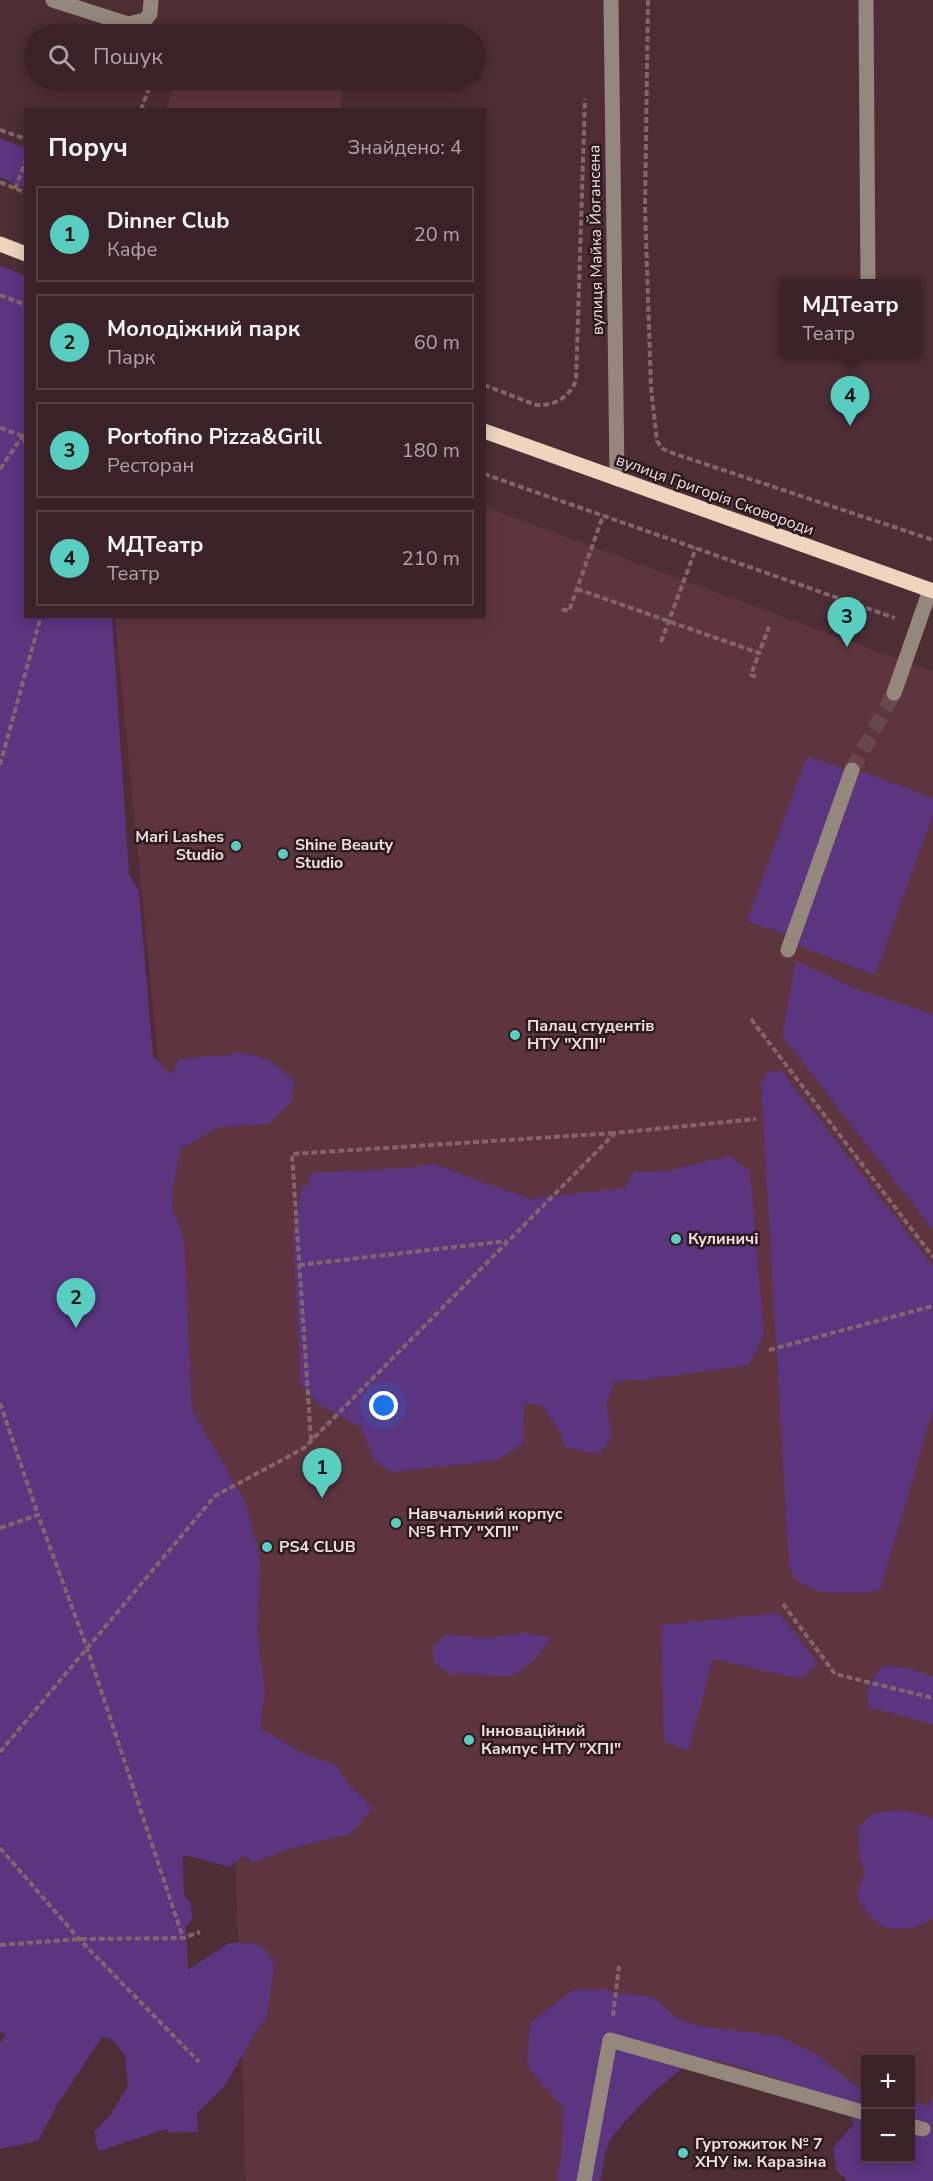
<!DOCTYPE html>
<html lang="uk">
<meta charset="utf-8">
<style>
:root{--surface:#3b2228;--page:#462f34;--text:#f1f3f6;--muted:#aca4a8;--line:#543f45;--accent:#58cec0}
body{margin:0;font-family:"Nunito Sans",sans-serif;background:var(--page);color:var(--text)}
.controls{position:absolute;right:18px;bottom:18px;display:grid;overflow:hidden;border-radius:0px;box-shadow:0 3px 15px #0003}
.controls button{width:54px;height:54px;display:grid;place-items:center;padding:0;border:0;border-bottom:2px solid var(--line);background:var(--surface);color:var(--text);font:30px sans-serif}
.you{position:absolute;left:384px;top:1406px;width:21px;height:21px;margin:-15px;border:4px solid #fff;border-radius:50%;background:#1a73e8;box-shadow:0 0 0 9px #1a73e833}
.badge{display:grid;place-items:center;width:39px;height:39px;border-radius:50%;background:var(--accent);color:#111;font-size:20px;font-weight:700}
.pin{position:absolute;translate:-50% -50px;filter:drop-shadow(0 2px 3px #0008)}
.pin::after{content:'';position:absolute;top:32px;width:21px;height:18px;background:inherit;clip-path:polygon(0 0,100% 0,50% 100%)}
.popup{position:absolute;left:780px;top:279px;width:141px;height:78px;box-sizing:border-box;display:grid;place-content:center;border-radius:0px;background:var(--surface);filter:drop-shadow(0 2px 4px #0005);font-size:20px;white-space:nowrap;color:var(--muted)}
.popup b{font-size:22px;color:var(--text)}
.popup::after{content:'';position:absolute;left:50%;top:100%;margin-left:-12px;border:12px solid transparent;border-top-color:var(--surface)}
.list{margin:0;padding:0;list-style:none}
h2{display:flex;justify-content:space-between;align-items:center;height:78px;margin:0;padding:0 24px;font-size:26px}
h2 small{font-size:20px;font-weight:400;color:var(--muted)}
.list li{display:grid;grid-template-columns:39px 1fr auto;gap:18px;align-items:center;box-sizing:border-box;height:96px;margin:0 12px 12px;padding:0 12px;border:2px solid var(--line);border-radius:0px}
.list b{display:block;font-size:22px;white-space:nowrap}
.list p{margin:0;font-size:20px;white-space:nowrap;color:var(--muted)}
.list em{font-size:20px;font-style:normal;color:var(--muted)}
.icon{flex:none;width:33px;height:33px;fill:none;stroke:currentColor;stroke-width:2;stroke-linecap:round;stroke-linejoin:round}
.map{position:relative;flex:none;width:933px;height:2181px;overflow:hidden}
.search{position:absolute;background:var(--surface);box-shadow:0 3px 15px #0003;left:24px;top:24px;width:462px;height:66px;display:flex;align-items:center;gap:15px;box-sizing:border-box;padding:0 21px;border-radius:33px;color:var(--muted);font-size:22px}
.panel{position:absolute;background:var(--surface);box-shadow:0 3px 15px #0003;left:24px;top:108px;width:462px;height:510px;border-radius:0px}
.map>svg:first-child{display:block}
.built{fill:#5e353f}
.green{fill:#5b3580}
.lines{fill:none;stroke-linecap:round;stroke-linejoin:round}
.minor-tunnel{stroke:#68474f;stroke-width:15;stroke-dasharray:15 8;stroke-linecap:butt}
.path{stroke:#83656b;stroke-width:4;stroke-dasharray:6 3;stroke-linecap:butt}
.minor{stroke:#94877c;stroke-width:15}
.major{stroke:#efd5bd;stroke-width:15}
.poi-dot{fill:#58cec0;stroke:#2b1b1e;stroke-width:2}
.labels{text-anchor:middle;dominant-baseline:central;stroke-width:5;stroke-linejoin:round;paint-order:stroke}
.street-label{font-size:16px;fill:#f3dde1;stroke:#2b1b1e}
.poi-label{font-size:16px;font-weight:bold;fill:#f3dde1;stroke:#2b1b1e;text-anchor:start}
</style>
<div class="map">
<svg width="933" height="2181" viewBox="0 0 933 2181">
<rect width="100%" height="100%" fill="#4f2d35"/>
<g class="built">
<polygon points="176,80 343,80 341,109 166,109"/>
<polygon points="485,507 933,672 933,2181 923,2130 911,2126 910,2060 866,2060 865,2113 611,2040 584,2181 246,2181 235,1846 115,617 484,616"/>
</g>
<g class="green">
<polygon points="0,138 25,148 25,188 0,177"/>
<polygon points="0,265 25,276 26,616 112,617 129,874 139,892 153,1056 171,1075 180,1059 246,1053 270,1061 294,1080 292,1101 269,1124 218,1127 181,1149 174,1179 172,1207 184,1239 192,1409 246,1504 260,1558 257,1632 265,1692 260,1728 302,1753 337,1766 349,1785 373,1808 350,1834 291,1848 253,1863 244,1855 230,1867 183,1855 184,1895 191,1903 192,1920 186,1927 188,1970 229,1943 255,1943 268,1952 274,1965 267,2017 256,2032 224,2087 197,2113 198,2132 169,2133 167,2129 98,2151 94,2132 111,2114 128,2086 125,2056 112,2039 102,2037 59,2102 38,2141 0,2149 0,2044 6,2033 0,2033"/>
<polygon points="807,756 848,770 788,935 747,921"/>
<polygon points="860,771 933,798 933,814 875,975 797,945"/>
<polygon points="796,961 859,990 933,1014 933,1230 782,1036"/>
<path d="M 781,1070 L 933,1266 L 933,1410 L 880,1590 C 856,1593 822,1597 800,1583 C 795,1580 792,1573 789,1567 L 761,1083 L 770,1071 Z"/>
<path d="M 729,1156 L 750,1171 L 764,1335 L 748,1365 L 649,1379 L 614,1382 C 612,1389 607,1398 607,1405 C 607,1430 621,1434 598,1454 L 565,1447 L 558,1429 L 541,1405 L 524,1404 L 523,1443 L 498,1460 L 391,1472 L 374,1460 L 361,1427 L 321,1406 L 301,1386 L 293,1235 L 302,1187 L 310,1185 L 310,1173 L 408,1168 L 433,1164 L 530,1199 L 625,1188 L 634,1172 L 667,1171 Z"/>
<polygon points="779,1613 818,1663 800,1679 713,1659 688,1751 664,1741 661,1625"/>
<polygon points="526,1633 552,1638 533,1661 513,1676 451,1674 435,1664 432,1648 447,1634 484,1638"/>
<polygon points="883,1665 910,1669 933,1676 933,1724 868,1707 867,1689"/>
<path d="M 904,1810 L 933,1818 L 933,1918 C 900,1939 872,1931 857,1895 L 865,1872 L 860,1859 L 857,1828 L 874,1813 Z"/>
<path d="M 596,1989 L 655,1998 L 677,2019 L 699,2026 L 778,2036 L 817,2055 L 865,2093 L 866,2158 L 910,2158 L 911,2101 L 930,2106 L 933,2097 L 933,2181 L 848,2181 L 837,2171 L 833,2148 L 854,2124 L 847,2104 C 823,2096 718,2055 702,2059 C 677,2065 624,2119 610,2141 C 604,2152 603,2169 600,2181 L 557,2181 L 562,2149 L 563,2107 L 527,2067 L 530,2023 L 573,1990 Z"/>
</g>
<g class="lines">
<polyline class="minor-tunnel" points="852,770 894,693"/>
<g class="path">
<polyline points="648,0 645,207 651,388 657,441 663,449 675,454 933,540"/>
<polyline points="141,110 152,80"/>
<polyline points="0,130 26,139"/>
<polyline points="0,182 26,193"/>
<polyline points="15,189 26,160"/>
<polyline points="0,295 26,305"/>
<path d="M 484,385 L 536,405 C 555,406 568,398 576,381 L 585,99"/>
<polyline points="0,428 23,436 26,445"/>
<polyline points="0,469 26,431"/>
<polyline points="484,474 895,618"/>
<polyline points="577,589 759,653 769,627"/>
<polyline points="562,609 569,611 603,516"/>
<polyline points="661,642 696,548"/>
<polyline points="756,677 751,675 759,653"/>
<polyline points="0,765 41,616"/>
<polyline points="751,1019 933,1257"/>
<polyline points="299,1265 507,1241"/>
<polyline points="769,1350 933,1306"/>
<polyline points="0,1403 38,1515"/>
<polyline points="311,1440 292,1154 615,1133"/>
<polyline points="0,1528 38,1515 87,1648 183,1938"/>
<polyline points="783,1604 835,1674 933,1698"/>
<polyline points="0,1752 215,1496 304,1448 615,1133 756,1119"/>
<polyline points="0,1848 79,1939 199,2062"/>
<polyline points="0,1945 79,1939 183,1938 200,1932"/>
<polyline points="613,2016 619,1966"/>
</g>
<g class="minor">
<polyline points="53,0 128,24 145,20 150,14 151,0"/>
<polyline points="611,0 617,479"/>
<polyline points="866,0 868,284"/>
<polyline points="894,693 930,590"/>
<polyline points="788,950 852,770"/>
<polyline points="910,2126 923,2129"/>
<polyline points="584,2181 610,2040 866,2113"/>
</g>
<g class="major">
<polyline points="0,244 26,254"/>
<polyline points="484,431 933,591"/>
</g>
</g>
<g class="poi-dot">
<circle cx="236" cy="846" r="6"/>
<circle cx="283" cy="854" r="6"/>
<circle cx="515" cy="1035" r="6"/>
<circle cx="676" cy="1239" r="6"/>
<circle cx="396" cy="1523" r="6"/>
<circle cx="267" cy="1547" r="6"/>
<circle cx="469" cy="1740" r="6"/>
<circle cx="683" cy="2153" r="6"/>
</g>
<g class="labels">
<g class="street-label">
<text transform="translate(596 240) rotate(-91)">вулиця Майка Йогансена</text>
<text transform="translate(715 495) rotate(20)">вулиця Григорія Сковороди</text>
</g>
<g class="poi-label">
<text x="224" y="837" text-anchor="end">Mari Lashes<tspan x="224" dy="18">Studio</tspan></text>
<text x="295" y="845">Shine Beauty<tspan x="295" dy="18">Studio</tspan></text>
<text x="527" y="1026">Палац студентів<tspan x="527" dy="18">НТУ "ХПІ"</tspan></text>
<text x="688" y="1239">Кулиничі</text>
<text x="408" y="1514">Навчальний корпус<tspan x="408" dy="18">№5 НТУ "ХПІ"</tspan></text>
<text x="279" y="1547">PS4 CLUB</text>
<text x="481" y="1731">Інноваційний<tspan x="481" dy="18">Кампус НТУ "ХПІ"</tspan></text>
<text x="695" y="2144">Гуртожиток № 7<tspan x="695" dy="18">ХНУ ім. Каразіна</tspan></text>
</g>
</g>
</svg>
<div class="controls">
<button>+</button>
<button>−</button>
</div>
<div class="you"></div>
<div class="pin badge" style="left:322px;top:1498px">1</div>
<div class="pin badge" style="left:76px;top:1328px">2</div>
<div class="pin badge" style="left:847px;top:647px">3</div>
<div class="pin badge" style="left:850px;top:426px">4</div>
<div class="popup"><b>МДТеатр</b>Театр</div>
<div class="search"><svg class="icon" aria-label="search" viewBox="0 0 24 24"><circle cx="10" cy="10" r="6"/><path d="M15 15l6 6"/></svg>Пошук</div>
<section class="panel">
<h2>Поруч<small>Знайдено: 4</small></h2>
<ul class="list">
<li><span class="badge">1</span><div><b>Dinner Club</b><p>Кафе</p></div><em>20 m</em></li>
<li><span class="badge">2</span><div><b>Молодіжний парк</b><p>Парк</p></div><em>60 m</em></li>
<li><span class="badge">3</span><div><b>Portofino Pizza&amp;Grill</b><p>Ресторан</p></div><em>180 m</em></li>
<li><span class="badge">4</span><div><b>МДТеатр</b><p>Театр</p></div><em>210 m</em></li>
</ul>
</section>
</div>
